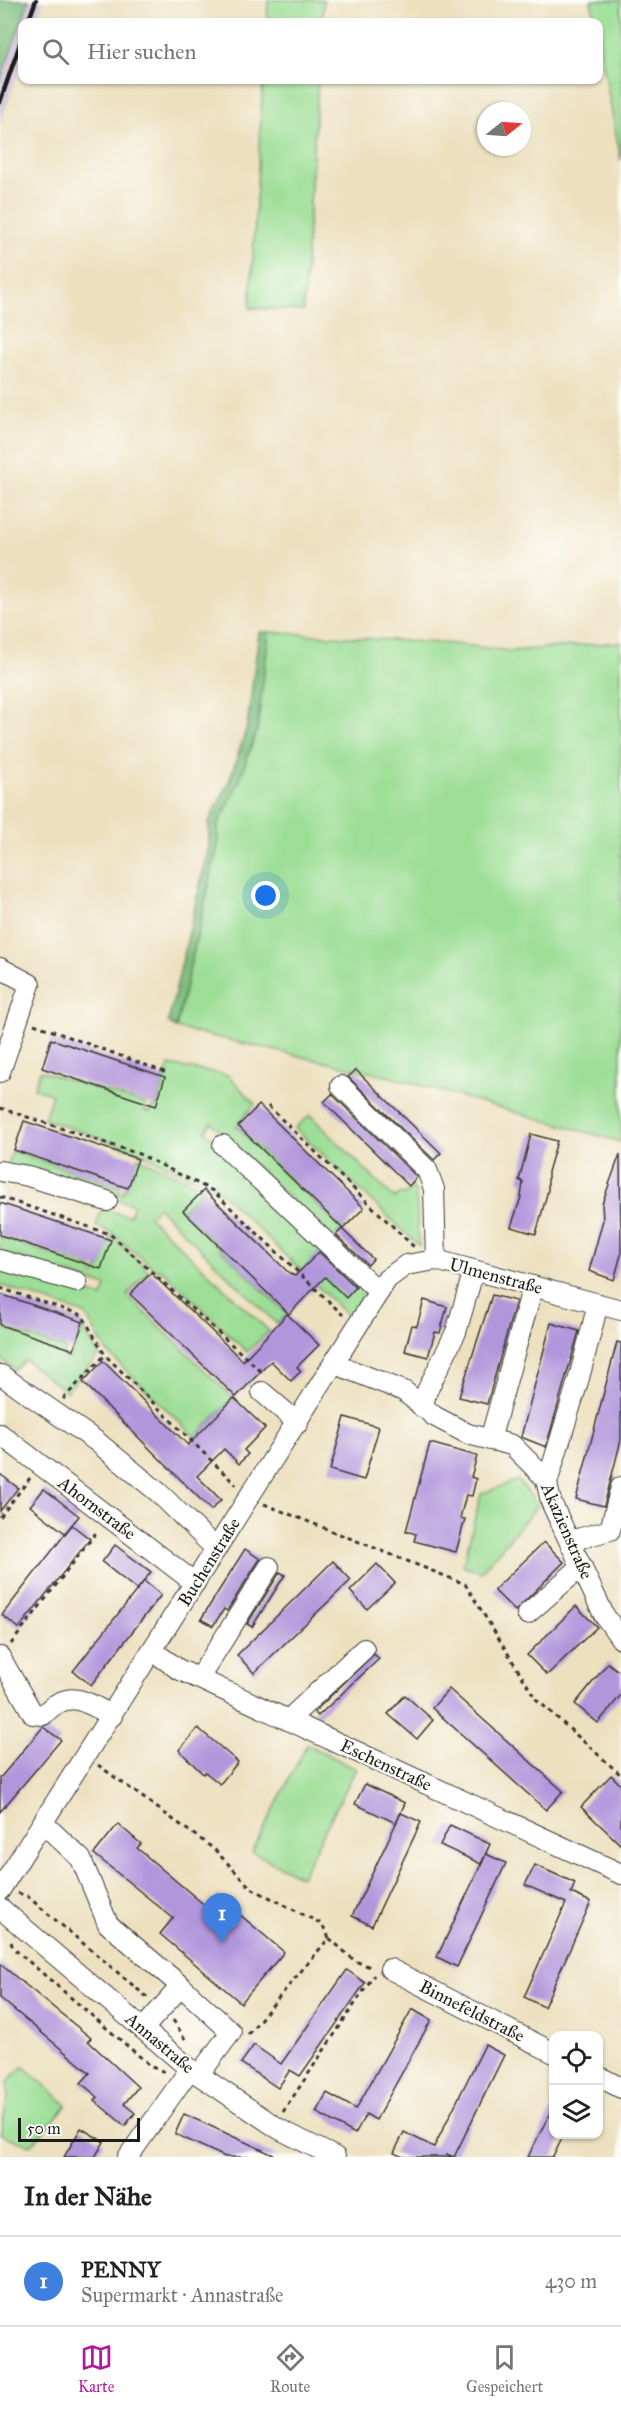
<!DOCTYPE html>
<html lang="de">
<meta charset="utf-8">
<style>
:root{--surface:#fff;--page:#f2f2f2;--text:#222;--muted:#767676;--line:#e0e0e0;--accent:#b5179e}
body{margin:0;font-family:"IM FELL Great Primer",serif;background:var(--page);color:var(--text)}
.controls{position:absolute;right:18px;bottom:18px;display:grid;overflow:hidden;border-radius:12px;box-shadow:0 2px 4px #0004}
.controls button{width:54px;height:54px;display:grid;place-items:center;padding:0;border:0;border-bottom:2px solid var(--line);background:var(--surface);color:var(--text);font:30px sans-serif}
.compass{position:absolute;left:477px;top:102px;width:54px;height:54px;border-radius:50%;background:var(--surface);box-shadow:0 2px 4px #0004;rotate:73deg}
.scale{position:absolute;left:18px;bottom:15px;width:122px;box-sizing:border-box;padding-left:6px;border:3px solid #1c1c1c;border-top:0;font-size:16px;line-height:21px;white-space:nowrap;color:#1c1c1c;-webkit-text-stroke:4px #fdfcf7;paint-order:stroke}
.you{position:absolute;left:266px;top:896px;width:21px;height:21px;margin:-15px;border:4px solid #fff;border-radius:50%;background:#1a73e8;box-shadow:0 0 0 9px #1a73e833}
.badge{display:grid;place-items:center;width:39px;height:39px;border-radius:50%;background:var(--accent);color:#fff;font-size:20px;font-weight:700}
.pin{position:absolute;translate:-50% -50px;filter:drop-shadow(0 2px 3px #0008)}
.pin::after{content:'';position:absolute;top:32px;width:21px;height:18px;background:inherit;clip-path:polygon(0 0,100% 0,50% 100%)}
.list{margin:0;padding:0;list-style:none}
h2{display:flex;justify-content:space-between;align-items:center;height:78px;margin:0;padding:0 24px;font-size:26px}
h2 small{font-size:20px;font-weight:400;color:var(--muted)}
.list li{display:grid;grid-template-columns:39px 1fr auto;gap:18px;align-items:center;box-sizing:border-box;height:90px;padding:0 24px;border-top:2px solid var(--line)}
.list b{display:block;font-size:22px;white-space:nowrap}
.list p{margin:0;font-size:20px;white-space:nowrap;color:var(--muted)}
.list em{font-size:20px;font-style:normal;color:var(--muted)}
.icon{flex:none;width:33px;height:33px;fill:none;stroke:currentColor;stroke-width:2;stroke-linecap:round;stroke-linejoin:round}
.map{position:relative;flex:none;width:621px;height:2157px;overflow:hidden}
.search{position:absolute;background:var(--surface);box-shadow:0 2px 4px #0004;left:18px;right:18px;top:18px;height:66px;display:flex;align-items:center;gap:15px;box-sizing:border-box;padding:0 21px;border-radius:12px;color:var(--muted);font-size:22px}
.sheet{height:168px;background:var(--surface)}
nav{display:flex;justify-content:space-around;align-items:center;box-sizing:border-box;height:84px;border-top:2px solid var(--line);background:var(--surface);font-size:16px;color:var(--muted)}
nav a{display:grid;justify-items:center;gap:3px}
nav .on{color:var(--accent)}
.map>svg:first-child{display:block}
.industrial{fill:#ccbed4}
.green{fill:#9cde95;stroke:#5c7d58;stroke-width:1.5}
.forest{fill:#7dbd7e;stroke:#4c6c4d;stroke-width:1.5}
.building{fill:#b296dc}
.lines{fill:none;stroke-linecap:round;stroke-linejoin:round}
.minor-casing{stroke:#3b3934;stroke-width:22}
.path{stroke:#3b3934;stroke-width:3;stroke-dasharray:4.5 4.5;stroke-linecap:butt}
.minor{stroke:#fff;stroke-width:20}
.rail{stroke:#1c1c1c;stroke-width:4.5}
.labels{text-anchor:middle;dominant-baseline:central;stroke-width:4.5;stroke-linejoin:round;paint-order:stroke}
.street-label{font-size:18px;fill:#1c1c1c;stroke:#fdfcf7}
</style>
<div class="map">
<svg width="621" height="2157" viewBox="0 0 621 2157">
<rect width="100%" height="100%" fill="#fdfcf7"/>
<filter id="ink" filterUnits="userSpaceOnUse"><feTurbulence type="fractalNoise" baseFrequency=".0167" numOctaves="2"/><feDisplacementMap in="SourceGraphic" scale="12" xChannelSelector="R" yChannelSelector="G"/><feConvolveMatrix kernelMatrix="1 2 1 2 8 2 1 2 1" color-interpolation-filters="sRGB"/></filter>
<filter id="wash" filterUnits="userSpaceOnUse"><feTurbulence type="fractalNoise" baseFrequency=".008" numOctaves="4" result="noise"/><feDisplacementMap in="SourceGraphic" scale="24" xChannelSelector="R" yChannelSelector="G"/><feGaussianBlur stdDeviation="1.35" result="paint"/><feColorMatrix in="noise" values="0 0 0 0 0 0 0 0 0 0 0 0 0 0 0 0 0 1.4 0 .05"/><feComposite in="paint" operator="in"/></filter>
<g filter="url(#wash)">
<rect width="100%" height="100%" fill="#ede0bf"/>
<polygon class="industrial" points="29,0 44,0 36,22 22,22 22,61 0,124 0,81"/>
<g class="green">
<polygon points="268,0 324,0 322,22 267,22"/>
<polygon points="591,0 621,0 621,161 599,42 598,22 595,22"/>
<polygon points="263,80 318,80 303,311 250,308"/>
<polygon points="269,632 455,644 510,651 621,642 621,1142 391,1077 176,1028 218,845 218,825 238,784 257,730"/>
<polygon points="169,1065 228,1075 255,1104 236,1126 342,1229 332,1239 212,1123 205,1131 321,1251 310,1261 346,1297 362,1281 368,1286 350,1318 218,1190 139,1152 44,1119 52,1095 34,1088 40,1071 146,1104 145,1111 150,1113 152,1107 157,1107"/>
<polygon points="310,1115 394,1198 402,1193 405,1195 412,1187 416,1193 419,1246 295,1128"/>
<polygon points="12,1151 120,1187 119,1193 123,1194 124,1189 127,1189 138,1157 204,1188 182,1211 287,1314 277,1324 158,1207 149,1217 269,1331 247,1352 162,1270 155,1269 112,1233 96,1226 102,1209 129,1216 134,1205 22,1168 6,1170"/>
<polygon points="111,1236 149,1271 127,1295 233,1398 195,1437 107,1352 85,1314 0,1285 0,1266 102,1297 106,1286 0,1252 0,1237 93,1268 92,1274 95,1275 97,1269 101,1268"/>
<polygon points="0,1327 66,1349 63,1356 70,1359 83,1328 99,1355 66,1392 25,1360 15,1370 0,1358"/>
<polygon points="518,1480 538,1505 481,1572 463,1565 481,1494"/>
<polygon points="307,1744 356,1769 301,1877 252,1852"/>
<polygon points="23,2066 67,2105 31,2146 0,2134 8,2099 8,2081"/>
</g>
<g class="forest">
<polygon points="0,0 29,0 0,81"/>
<polygon points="259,632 269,632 257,730 238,784 218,825 218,845 176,1028 168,1023 209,846 209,822 229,782 247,727"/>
</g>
<g id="blocks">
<g class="building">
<polygon points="51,1039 165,1077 156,1106 42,1068"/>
<polygon points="356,1070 441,1153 434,1160 348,1077"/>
<polygon points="332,1094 417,1177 409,1186 324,1102"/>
<polygon points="259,1105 364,1208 343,1229 238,1126"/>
<polygon points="24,1121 138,1159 128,1188 14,1150"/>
<polygon points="531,1134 557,1141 548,1172 548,1190 536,1234 511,1227 521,1197 523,1182 519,1180"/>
<polygon points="620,1154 621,1255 614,1280 589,1271 603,1220 602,1204"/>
<polygon points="204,1190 289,1273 295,1276 319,1252 356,1287 346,1298 325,1277 289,1314 183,1211"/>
<polygon points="0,1203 111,1240 101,1269 0,1235"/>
<polygon points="342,1229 373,1259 368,1265 336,1235"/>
<polygon points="151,1273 243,1361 287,1314 319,1345 297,1367 301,1371 291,1381 271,1361 236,1397 130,1294"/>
<polygon points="0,1294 83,1322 74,1350 0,1325"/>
<polygon points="492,1295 516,1301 487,1404 459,1397"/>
<polygon points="424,1300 447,1307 440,1333 435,1332 428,1357 405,1351 412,1325 417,1326"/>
<polygon points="551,1323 579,1331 546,1447 521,1437"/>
<polygon points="617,1342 621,1343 621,1440 604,1506 576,1499"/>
<polygon points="103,1361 188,1445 234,1398 265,1428 244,1450 248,1454 239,1464 224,1449 197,1476 221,1500 211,1510 83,1382"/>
<polygon points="345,1417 379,1427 364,1480 330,1470"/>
<polygon points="430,1443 477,1456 471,1477 476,1479 472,1496 466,1495 460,1518 465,1519 456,1552 414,1541 416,1534 406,1531"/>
<polygon points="0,1474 18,1488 0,1511"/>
<polygon points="44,1489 79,1516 65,1533 30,1506"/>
<polygon points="72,1525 90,1539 19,1628 2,1615"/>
<polygon points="544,1542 564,1562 515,1611 494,1590"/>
<polygon points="115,1545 151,1572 137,1590 102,1562"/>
<polygon points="245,1549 260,1559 227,1611 224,1609 213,1626 201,1619"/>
<polygon points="333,1561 351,1580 254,1673 237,1655"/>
<polygon points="377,1564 395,1583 367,1609 350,1591"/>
<polygon points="280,1572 285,1575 252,1627 247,1624"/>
<polygon points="144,1581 161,1595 91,1685 73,1671"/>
<polygon points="576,1606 597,1627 547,1675 527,1655"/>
<polygon points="374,1654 379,1659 318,1716 314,1712"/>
<polygon points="608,1663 621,1673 621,1695 598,1723 575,1704"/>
<polygon points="449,1689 563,1791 546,1810 432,1708"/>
<polygon points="405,1695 433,1720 417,1739 388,1714"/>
<polygon points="43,1727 61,1740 0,1812 0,1778"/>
<polygon points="198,1728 238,1762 220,1784 205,1772 203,1774 179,1750"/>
<polygon points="611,1775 621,1785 621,1845 581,1807"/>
<polygon points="365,1784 405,1803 396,1823 355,1804"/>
<polygon points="401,1813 421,1822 372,1926 352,1916"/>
<polygon points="118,1824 141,1844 137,1848 208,1908 218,1896 284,1952 241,2003 160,1934 173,1918 94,1854"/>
<polygon points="450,1825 490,1844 481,1864 440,1845"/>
<polygon points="486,1854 506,1863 457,1967 437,1957"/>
<polygon points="535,1865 575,1883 571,1893 591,1902 544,2007 524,1997 566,1903 525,1885"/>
<polygon points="0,1964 91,2038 88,2041 138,2087 124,2104 135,2113 125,2126 95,2101 98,2097 81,2083 90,2073 0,1998"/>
<polygon points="347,1970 365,1983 300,2076 290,2070 278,2088 241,2063 254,2045 281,2064"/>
<polygon points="412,2009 431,2020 376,2120 366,2114 355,2134 316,2112 327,2093 356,2109"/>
<polygon points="485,2045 504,2055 454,2157 446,2154 453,2157 403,2157 394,2153 404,2132 434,2147"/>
<polygon points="554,2105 554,2134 564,2134 553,2157 528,2157"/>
<polygon points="184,2114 278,2157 225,2157 175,2134"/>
<polygon points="81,2128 104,2142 95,2157 64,2157"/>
</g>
</g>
</g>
<g filter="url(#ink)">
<use href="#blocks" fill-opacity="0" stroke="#3b3934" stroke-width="1.5"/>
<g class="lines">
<g class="minor-casing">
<g id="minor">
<polyline points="0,968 30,984 0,1072"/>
<polyline points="341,1086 427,1170 434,1189 436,1260 621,1310"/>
<polyline points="223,1145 379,1292"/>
<polyline points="0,1171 28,1176 107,1201"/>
<polyline points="0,1260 77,1282"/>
<polyline points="335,1364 404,1391 434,1416 468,1434 512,1445 546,1479 551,1502 604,1615 621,1639"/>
<polyline points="1,1375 96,1441 159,1493 216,1549"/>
<polyline points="262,1392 298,1423"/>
<polyline points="422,1407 427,1391 456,1332 474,1270"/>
<polyline points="0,1434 195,1583"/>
<polyline points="490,1440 533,1286"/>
<polyline points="547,1483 579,1378 598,1304"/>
<polyline points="570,1541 610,1530 621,1487"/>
<polyline points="527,1614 582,1566"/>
<polyline points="153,1651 178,1669 621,1874"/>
<path d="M 0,1657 L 33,1714 L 43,1715 C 69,1688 85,1701 112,1716"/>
<polyline points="199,1678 269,1567"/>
<polyline points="288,1720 364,1649"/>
<polyline points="43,1823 81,1859 108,1924 181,1986 143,2029"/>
<polyline points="0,1890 387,1279 406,1265 436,1260"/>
<polyline points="0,1908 190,2069 279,2129 335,2157"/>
<polyline points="390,1969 554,2053"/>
<polyline points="181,1986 231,2032 199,2075"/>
<polyline points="598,2076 621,2088"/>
<polyline points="128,2157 190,2069"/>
</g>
</g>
<g class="path">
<polyline points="34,1024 167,1073"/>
<polyline points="268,1106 414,1247"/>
<polyline points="0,1108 139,1154 213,1191 343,1315"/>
<polyline points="0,1197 110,1234 264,1374"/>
<polyline points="0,1288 82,1315 105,1355 236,1485"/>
<polyline points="63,1399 105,1355"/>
<polyline points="264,1504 465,1584 536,1699 621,1775"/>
<polyline points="0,1517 30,1478"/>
<polyline points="11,1644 98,1530"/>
<polyline points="98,1765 214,1849 251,1888 322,1924 329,1938"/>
<polyline points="18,1893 27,1896 148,1998"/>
<polyline points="11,1942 13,1948 152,2067 165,2072"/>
<polyline points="173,2020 187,2042"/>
<polyline points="248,2034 329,1938 355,1961 373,1968"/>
<polyline points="283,2112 374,1975"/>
</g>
<use href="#minor" class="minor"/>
<g class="rail">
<polyline points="28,22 36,0"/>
<polyline points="0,102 22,38"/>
</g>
</g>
</g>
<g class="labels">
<g class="street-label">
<text transform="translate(496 1276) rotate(15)">Ulmenstraße</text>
<text transform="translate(97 1508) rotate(37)">Ahornstraße</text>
<text transform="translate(567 1531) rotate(66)">Akazienstraße</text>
<text transform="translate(209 1562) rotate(-58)">Buchenstraße</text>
<text transform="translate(386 1765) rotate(25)">Eschenstraße</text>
<text transform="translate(472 2011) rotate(27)">Binnefeldstraße</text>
<text transform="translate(160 2043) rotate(40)">Annastraße</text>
</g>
</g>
</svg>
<div class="controls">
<button><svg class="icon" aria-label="locate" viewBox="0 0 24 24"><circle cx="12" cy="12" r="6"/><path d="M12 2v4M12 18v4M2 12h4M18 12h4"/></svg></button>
<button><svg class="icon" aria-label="layers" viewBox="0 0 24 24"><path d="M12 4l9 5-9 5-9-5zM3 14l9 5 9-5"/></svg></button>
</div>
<svg class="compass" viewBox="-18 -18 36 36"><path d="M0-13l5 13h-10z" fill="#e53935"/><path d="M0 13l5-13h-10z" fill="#767676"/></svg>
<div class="scale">50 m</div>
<div class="you"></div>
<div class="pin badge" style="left:222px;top:1943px;background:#3f7fe0">1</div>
<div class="search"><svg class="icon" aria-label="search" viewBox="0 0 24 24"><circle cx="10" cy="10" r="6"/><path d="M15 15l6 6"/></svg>Hier suchen</div>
</div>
<section class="sheet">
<h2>In der Nähe<small></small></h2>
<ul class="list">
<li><span class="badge" style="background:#3f7fe0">1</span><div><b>PENNY</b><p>Supermarkt · Annastraße</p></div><em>430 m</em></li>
</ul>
</section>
<nav>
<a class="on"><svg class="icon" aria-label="map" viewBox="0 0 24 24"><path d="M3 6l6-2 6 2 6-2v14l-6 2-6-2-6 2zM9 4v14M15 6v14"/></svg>Karte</a>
<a><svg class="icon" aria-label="directions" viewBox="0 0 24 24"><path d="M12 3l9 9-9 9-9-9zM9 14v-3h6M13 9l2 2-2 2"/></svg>Route</a>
<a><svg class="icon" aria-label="saved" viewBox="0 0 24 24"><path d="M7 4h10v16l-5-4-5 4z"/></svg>Gespeichert</a>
</nav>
